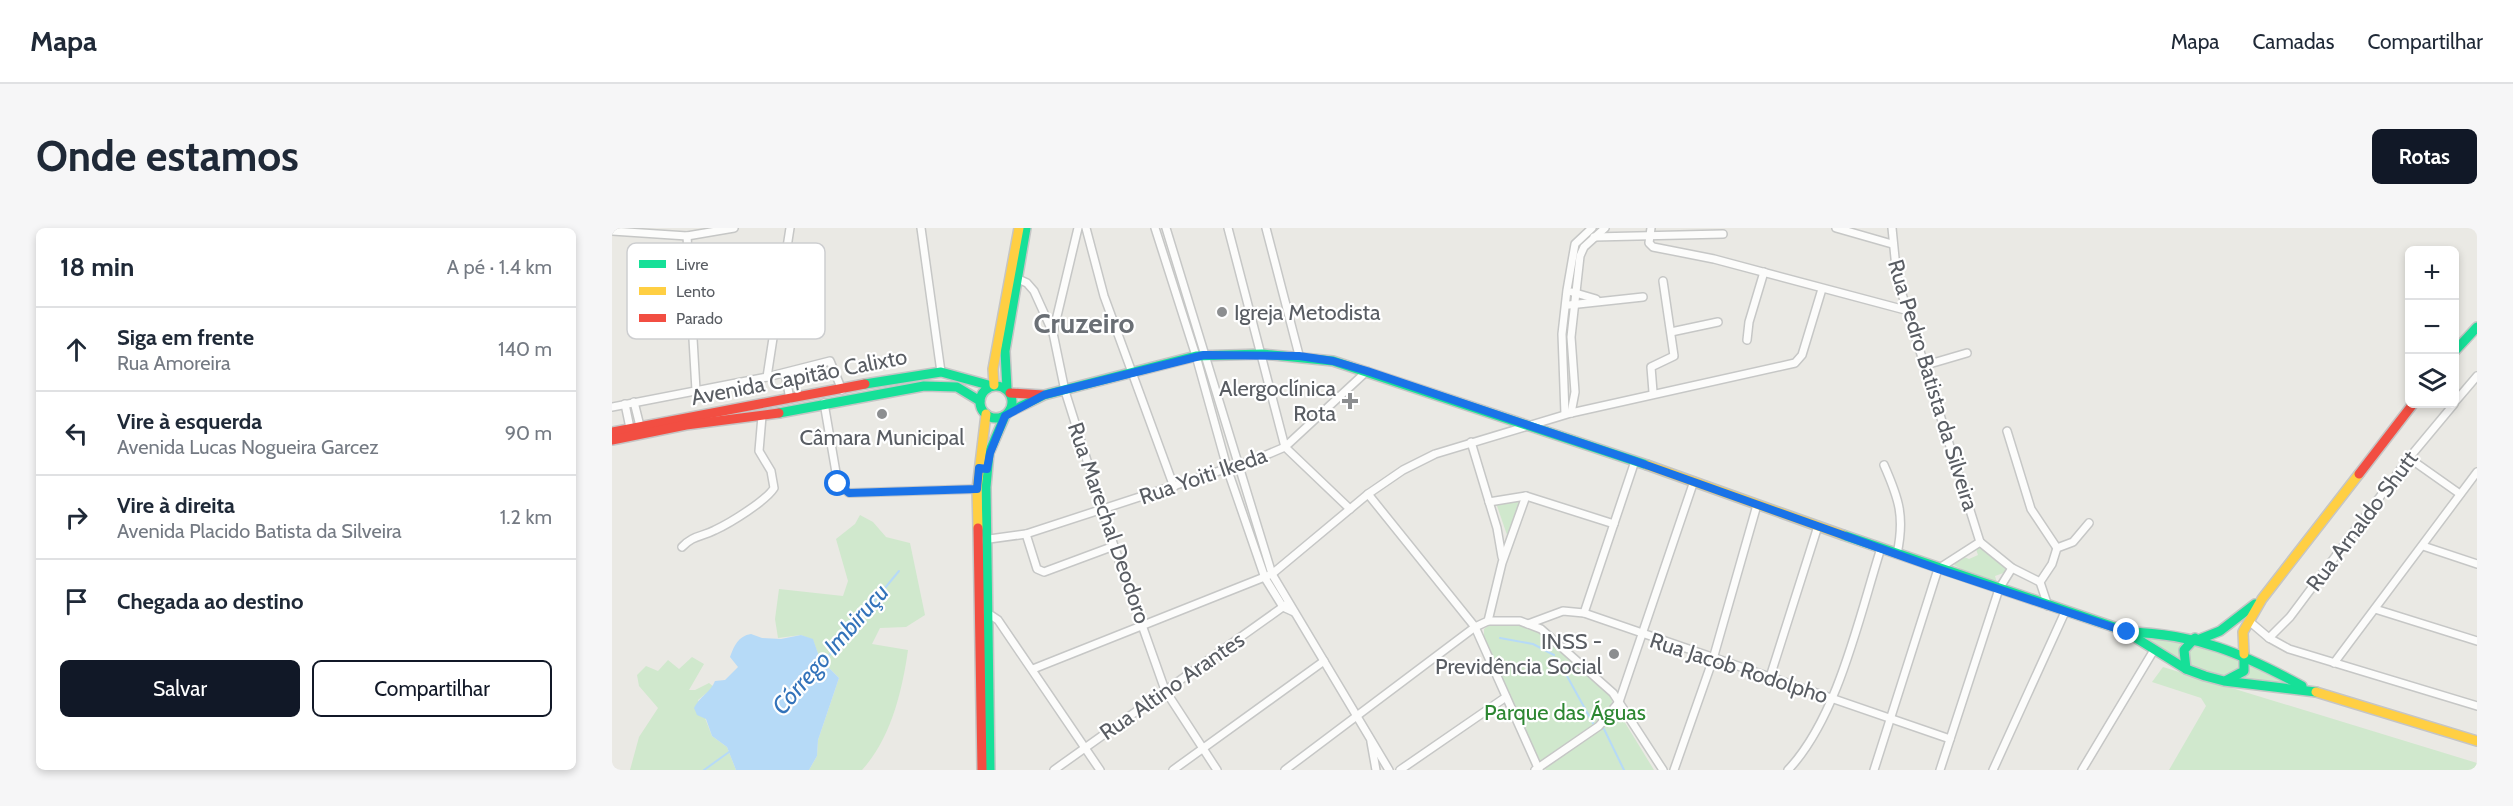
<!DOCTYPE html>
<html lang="pt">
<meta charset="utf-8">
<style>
:root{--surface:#fff;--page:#f6f6f7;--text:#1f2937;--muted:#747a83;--line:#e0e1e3;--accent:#111827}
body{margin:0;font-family:Cabin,sans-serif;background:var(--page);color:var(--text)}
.controls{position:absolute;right:18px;top:18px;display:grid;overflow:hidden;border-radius:9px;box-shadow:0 3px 9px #0003}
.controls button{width:54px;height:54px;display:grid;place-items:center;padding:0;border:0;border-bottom:2px solid var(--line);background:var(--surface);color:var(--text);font:30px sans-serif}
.stop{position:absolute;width:18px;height:18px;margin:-14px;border:4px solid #1a73e8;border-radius:50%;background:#fff}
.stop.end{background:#1a73e8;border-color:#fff;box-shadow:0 2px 6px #0008}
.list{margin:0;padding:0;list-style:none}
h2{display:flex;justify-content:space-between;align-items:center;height:78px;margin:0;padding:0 24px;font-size:26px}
h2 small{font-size:20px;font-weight:400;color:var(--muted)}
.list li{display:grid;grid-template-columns:39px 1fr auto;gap:18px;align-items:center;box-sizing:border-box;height:84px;padding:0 24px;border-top:2px solid var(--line)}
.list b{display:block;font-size:22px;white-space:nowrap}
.list p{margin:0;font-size:20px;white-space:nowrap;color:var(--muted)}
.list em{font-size:20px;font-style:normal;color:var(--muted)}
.actions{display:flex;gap:12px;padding:18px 24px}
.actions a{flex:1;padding:14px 0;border:2px solid var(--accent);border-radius:9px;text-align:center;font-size:21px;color:var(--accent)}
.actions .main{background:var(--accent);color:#fff}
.icon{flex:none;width:33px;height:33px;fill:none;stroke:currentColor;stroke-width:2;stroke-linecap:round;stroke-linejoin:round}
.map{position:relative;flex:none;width:1865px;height:542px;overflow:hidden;border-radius:9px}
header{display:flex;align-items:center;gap:36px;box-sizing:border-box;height:84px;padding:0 30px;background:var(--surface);border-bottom:2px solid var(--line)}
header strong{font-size:28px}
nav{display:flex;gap:33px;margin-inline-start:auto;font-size:21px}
.intro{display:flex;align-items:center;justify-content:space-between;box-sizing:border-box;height:144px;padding:0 36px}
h1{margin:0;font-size:42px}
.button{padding:15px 27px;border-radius:9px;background:var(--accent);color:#fff;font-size:21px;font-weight:700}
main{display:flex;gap:36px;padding:0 36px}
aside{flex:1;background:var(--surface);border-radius:9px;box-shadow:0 3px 9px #0003}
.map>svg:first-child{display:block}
.green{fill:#d0e8cd}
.water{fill:#b6daf7}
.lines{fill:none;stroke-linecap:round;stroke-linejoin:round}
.stream{stroke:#b6daf7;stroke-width:2}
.street-casing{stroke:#c6c7c6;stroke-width:10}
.fast-casing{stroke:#c5c5c5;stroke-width:12}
.slow-casing{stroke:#c5c5c5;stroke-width:12}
.jam-casing{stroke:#c5c5c5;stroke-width:12}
.street{stroke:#fcfcfb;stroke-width:7}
.fast{stroke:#16e098;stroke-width:9}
.slow{stroke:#ffcf43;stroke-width:9}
.jam{stroke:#f24e42;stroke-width:9}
.route{stroke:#1a73e8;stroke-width:8}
.poi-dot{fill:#8c8e90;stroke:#fff;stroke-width:2}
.labels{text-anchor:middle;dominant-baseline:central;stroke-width:4.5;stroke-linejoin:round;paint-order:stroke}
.poi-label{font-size:22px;fill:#595d63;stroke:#fff;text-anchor:end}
.street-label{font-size:22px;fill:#595d63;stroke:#fff}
.park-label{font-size:22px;fill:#2d8732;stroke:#fff}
.water-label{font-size:24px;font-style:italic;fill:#3373ba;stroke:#fff}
.district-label{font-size:28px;font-weight:bold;fill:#6a6f75;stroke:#fff}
.key{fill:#fff;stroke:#cdced0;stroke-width:1.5}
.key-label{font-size:16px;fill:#595d63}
</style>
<header>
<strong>Mapa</strong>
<nav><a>Mapa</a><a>Camadas</a><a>Compartilhar</a></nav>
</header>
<div class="intro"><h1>Onde estamos</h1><a class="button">Rotas</a></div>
<main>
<aside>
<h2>18 min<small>A pé · 1.4 km</small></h2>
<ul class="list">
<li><svg class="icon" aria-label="ahead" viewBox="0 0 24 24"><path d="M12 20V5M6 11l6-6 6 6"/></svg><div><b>Siga em frente</b><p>Rua Amoreira</p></div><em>140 m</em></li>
<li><svg class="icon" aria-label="left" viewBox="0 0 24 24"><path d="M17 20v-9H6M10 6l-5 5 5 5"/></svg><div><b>Vire à esquerda</b><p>Avenida Lucas Nogueira Garcez</p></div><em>90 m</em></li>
<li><svg class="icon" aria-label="right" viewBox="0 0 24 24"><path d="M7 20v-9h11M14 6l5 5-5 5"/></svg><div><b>Vire à direita</b><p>Avenida Placido Batista da Silveira</p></div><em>1.2 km</em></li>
<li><svg class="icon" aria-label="arrive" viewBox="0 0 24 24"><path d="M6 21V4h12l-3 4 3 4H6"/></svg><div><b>Chegada ao destino</b></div></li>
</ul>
<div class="actions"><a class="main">Salvar</a><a>Compartilhar</a></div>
</aside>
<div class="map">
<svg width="1865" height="542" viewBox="0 0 1865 542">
<rect width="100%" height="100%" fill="#eae9e4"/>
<g class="green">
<polygon points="910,270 895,307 884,275"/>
<path d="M 248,287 L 261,294 L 274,309 L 298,315 L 313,387 L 294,399 L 268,400 L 260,416 L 296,422 C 290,464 279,510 250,542 L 197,542 L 205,528 L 206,512 L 227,450 L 208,431 L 201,412 L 189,407 L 166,410 L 163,391 L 167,361 L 231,368 L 236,353 L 224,311 L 243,296 Z"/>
<polygon points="1371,318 1397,343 1383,348 1385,355 1375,355 1342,337 1350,328 1357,331 1366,327 1364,321"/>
<polygon points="880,395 904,396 929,401 1001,467 998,486 1012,493 1042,542 934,542 924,531 872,409 872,401"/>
<polygon points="1528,404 1583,410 1697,462 1612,453 1542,422"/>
<polygon points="80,429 92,436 77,462 83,462 97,455 102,459 86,472 100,508 115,519 124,542 18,542 27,509 46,480 27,458 25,447 34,438 46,443 56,432 67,441"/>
<polygon points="1551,439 1865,535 1865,542 1557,542 1594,478 1589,470 1540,454"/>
</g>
<path class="water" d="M 139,406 L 150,410 L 169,411 L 189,407 L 201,411 L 208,431 L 227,450 L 206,512 L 205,528 L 197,542 L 124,542 L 115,519 L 100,508 L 94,491 L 85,487 L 82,480 C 87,469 99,464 103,453 L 113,452 L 126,439 L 118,429 C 122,418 126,408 139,406 Z"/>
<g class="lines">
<g class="stream">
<polyline points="888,410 921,416 942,427"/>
<polyline points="210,436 287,343"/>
<polyline points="950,439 982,497"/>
<polyline points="992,501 1012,542"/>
<polyline points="92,542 117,524"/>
</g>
<g class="street-casing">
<g id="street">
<polyline points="309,0 329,144"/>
<polyline points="474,0 492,68 562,259"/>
<polyline points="543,0 584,128 616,243 653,350 671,379 682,384"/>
<polyline points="554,0 660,346 777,542"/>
<polyline points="616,0 673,219 738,281"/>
<polyline points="654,0 687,127"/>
<polyline points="1039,0 1037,15 1041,19 1102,31 1297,83"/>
<polyline points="1224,0 1280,16"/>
<polyline points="1280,0 1285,50 1368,314"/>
<polyline points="0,3 75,8 122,0"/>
<polyline points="75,8 84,162"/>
<polyline points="982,9 1111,6"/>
<polyline points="402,49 415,55 422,63 441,105 453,163 502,318 553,462 605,542"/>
<polyline points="960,64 984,71"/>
<polyline points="957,77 1031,69"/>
<polyline points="1059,104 1106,94"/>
<polyline points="441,105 466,0"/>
<polyline points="1135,112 1137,94 1152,44"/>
<polyline points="1314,137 1355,125"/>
<polyline points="173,145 178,171"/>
<polyline points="155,149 178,0"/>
<polyline points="1041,164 1039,139 1062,128 1051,53"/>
<polyline points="22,174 28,198"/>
<polyline points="212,175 226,256 237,265 365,261"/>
<polyline points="1842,175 1865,148"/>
<polyline points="13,176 18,200"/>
<polyline points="0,179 155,149 218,133 230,162"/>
<polyline points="959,185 963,164 959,109 968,28 972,19 993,0"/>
<polyline points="953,186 950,106 955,62 963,16 980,0"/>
<polyline points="1395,203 1419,281 1445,320"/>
<polyline points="859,214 885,300 890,329"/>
<polyline points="1797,230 1848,266"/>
<path d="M 1272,237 C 1287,271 1293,289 1285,326"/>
<polyline points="756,266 863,399 927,542"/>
<polyline points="877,274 914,268 1002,296"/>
<polyline points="414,306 425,341 432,344 502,318"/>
<polyline points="370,312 414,306 647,230 673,219 755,143"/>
<polyline points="1368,314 1400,340 1428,354"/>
<polyline points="1811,318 1865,336"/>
<path d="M 70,319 C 81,307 90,309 103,302 C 118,295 154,273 162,260 L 159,243 L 147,223 L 150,188"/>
<polyline points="1436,378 1428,354 1440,336 1445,320 1461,314 1477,295"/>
<polyline points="1763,381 1865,413"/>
<polyline points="374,384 386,392 488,542"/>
<polyline points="972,385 1023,233"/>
<polyline points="876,393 908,393 929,401 1001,465 1051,542"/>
<polyline points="1637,393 1657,410 1677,421 1865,478"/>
<polyline points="916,396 951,383 972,385 1338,511"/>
<polyline points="1657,410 1678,389 1797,230 1842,176"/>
<polyline points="1722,435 1865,244"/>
<polyline points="421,441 660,346 756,266 791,242 823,226 959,185 1183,135 1190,127 1210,61"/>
<polyline points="1158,449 1206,298"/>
<polyline points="759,514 764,542"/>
<polyline points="442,542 675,376"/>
<polyline points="561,542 712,433"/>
<polyline points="673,542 863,399 876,393 890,335 914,268"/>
<polyline points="788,542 894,469"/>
<polyline points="923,542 987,498 1007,474 1082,253"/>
<polyline points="1062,542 1101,431 1145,277"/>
<path d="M 1176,542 C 1226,489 1247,389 1269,320"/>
<polyline points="1262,542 1326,341 1368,314"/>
<polyline points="1328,542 1387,361 1400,340"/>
<polyline points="1381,542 1453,384"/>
<polyline points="1470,542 1542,422"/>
</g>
</g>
<g class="fast-casing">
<g id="fast">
<polyline points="1842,124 1865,99"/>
<polyline points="253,156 329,144 380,158"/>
<circle cx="384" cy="174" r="16"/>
<polyline points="395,161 393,123 414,0"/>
<polyline points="397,184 432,167 584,128 650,126 721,133 1035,237"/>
<polyline points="167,185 312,158 345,159 368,173"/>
<polyline points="1231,307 1511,402 1574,441 1593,448 1612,453 1704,464"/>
<path d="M 1516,404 C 1585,406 1630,425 1690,458"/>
<polyline points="1588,411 1608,403 1643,376"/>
<polyline points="1574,441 1572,422 1583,410"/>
<polyline points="1615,452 1632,443 1632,426"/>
<polyline points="378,542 374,259 377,225 393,188"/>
</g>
</g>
<g class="slow-casing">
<g id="slow">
<polyline points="382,157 381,141 407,0"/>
<polyline points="1035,237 1231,307"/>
<polyline points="366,300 365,261 374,186"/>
<polyline points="1632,426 1631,404 1650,371 1747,246"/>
<polyline points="1704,464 1865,513"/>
</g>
</g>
<g class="jam-casing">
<g id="jam">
<polyline points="398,165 431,167"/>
<polyline points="0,204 253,156"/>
<polyline points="0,212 74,197 167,185"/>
<polyline points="1747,246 1801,176"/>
<polyline points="366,300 370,542"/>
</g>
</g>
<use href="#street" class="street"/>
<use href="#fast" class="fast"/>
<use href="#slow" class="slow"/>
<use href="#jam" class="jam"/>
</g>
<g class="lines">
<polyline class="route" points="226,256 237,265 365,261 367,240 375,241 378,225 393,188 432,167 592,127 687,128 721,133 755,143 1023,233 1326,341 1515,404"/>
</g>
<g class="poi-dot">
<circle cx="610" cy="84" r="6"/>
<path d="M735 164h6v6h6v6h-6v6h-6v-6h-6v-6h6z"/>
<circle cx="270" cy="186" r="6"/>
<circle cx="1002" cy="426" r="6"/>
</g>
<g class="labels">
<g class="poi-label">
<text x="622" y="84" text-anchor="start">Igreja Metodista</text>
<text x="724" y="160">Alergoclínica<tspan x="724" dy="25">Rota</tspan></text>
<text x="270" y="209" text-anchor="middle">Câmara Municipal</text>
<text x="990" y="413">INSS -<tspan x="990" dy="25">Previdência Social</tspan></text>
</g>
<g class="street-label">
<text transform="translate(187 149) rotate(-11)">Avenida Capitão Calixto</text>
<text transform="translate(1321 157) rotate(73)">Rua Pedro Batista da Silveira</text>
<text transform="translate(591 248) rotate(-19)">Rua Yoiti Ikeda</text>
<text transform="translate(1750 293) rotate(-53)">Rua Arnaldo Shutt</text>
<text transform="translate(497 295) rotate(71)">Rua Marechal Deodoro</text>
<text transform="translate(1127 440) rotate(18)">Rua Jacob Rodolpho</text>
<text transform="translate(560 458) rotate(-35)">Rua Altino Arantes</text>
</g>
<g class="park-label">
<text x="953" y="484">Parque das Águas</text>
</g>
<g class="water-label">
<text transform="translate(218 421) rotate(-49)">Córrego Imbiruçu</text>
</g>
<g class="district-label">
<text x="472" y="95">Cruzeiro</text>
</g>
</g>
<rect x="15" y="15" width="198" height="96" rx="9" class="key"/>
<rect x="27" y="32" width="27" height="8" fill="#16e098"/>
<rect x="27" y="59" width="27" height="8" fill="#ffcf43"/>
<rect x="27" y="86" width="27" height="8" fill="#f24e42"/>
<g class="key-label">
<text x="64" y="42">Livre</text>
<text x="64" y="69">Lento</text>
<text x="64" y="96">Parado</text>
</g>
</svg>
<div class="controls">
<button>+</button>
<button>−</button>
<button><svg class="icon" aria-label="layers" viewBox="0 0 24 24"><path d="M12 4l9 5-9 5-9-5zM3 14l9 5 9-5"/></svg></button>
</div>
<div class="stop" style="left:226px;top:256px"></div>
<div class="stop end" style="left:1515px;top:404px"></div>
</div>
</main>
